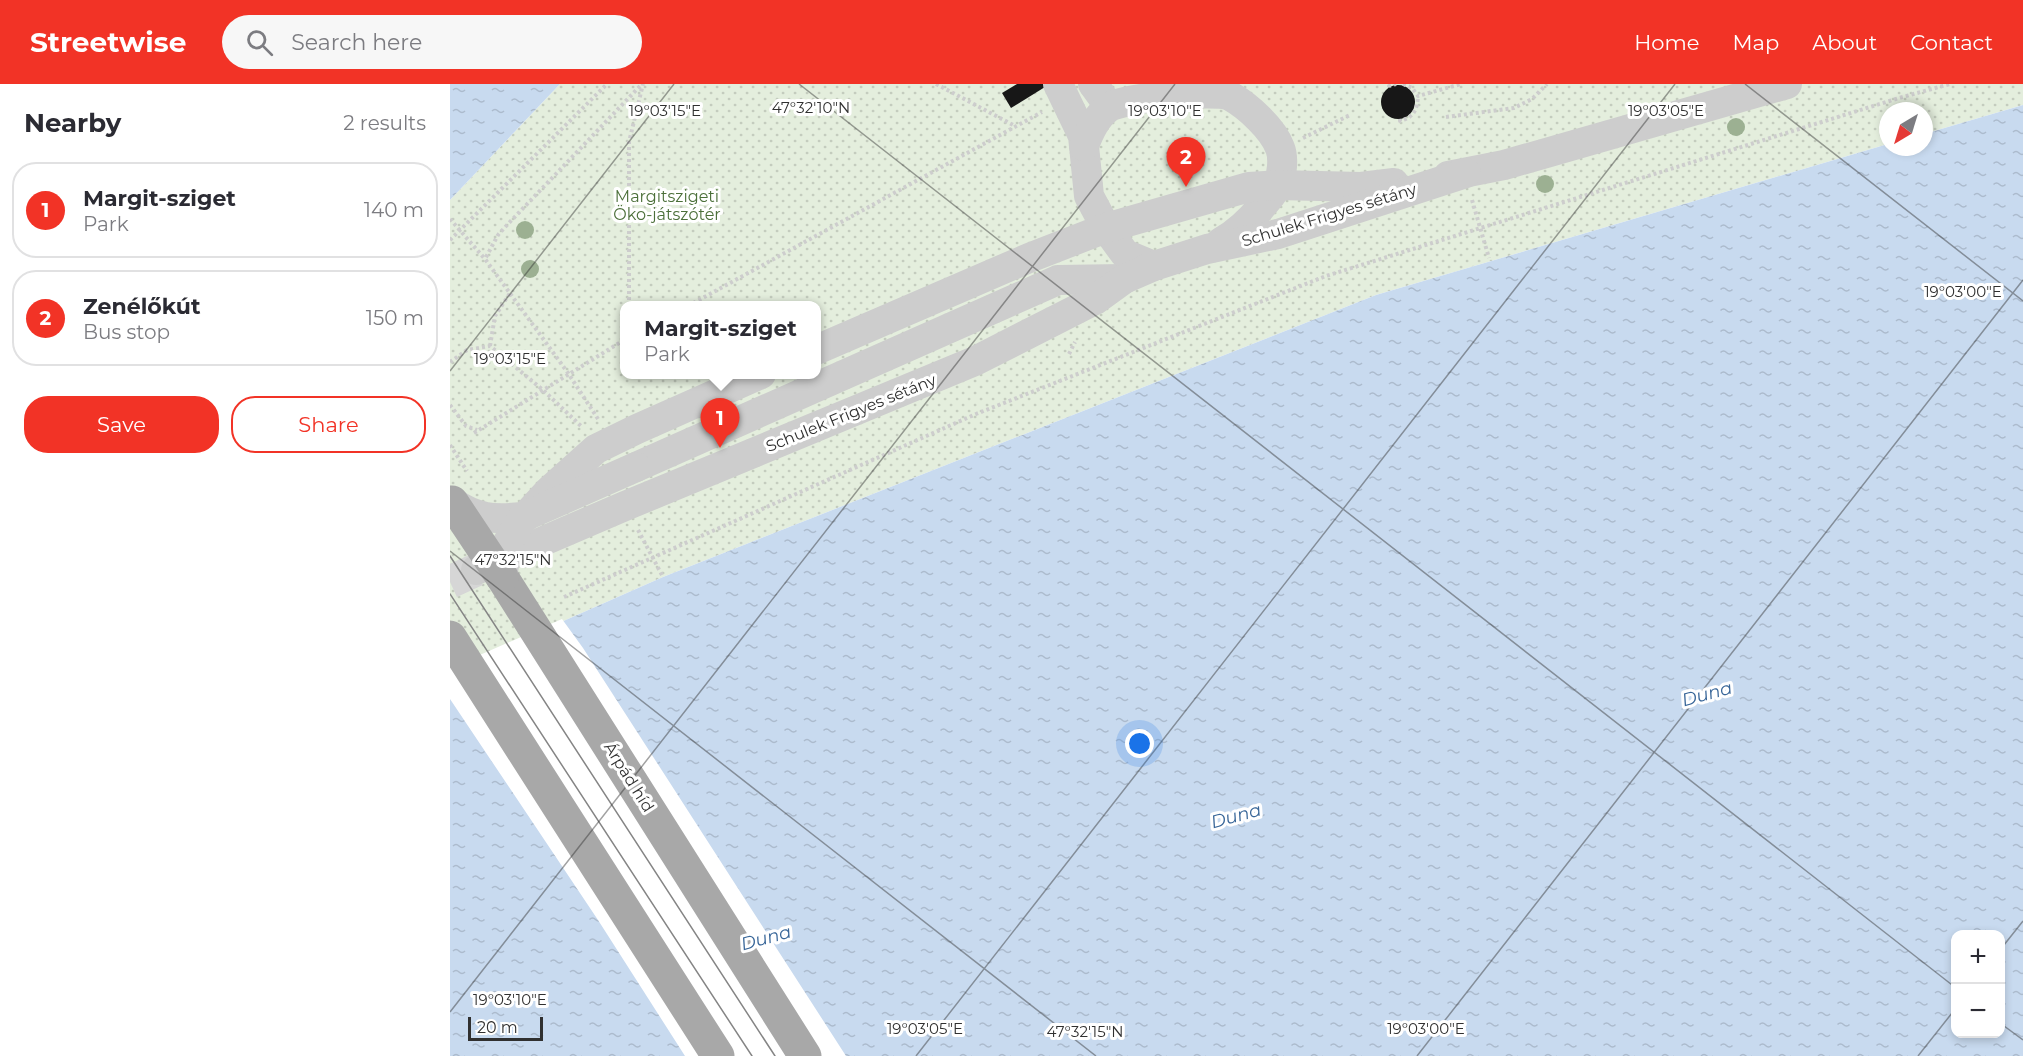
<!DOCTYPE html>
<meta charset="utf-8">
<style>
:root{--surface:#fff;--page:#f7f7f7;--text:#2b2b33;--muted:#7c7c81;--line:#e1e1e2;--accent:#f23326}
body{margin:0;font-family:Montserrat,sans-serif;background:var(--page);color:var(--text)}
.controls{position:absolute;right:18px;bottom:18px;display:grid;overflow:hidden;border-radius:12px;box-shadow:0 3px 9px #0003}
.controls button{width:54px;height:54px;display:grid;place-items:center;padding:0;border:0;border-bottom:2px solid var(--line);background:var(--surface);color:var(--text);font:30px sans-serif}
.compass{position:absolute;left:1429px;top:18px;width:54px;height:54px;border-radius:50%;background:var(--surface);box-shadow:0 3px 9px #0003;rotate:218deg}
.scale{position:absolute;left:18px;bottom:15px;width:75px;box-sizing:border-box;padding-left:6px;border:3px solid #303030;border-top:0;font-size:16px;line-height:21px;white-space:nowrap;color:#303030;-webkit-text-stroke:4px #fff;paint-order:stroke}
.you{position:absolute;left:690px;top:660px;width:21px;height:21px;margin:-15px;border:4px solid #fff;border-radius:50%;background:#1a73e8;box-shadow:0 0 0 9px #1a73e833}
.badge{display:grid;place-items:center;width:39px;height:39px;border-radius:50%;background:var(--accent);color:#fff;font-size:20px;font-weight:700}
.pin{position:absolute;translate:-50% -50px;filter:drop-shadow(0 2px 3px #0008)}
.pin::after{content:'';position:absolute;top:32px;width:21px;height:18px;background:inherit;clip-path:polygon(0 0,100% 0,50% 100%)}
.popup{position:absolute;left:170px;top:217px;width:201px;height:78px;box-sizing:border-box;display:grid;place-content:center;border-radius:12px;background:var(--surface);filter:drop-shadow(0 2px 4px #0005);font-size:20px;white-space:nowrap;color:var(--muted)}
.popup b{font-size:22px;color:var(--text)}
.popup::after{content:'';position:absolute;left:50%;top:100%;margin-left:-12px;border:12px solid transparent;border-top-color:var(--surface)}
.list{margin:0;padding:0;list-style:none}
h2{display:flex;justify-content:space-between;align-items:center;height:78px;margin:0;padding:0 24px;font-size:26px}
h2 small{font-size:20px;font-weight:400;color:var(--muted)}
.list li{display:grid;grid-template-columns:39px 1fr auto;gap:18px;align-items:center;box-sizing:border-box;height:96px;margin:0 12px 12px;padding:0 12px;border:2px solid var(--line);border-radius:24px}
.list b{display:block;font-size:22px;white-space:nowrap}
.list p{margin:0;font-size:20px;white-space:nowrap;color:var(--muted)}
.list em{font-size:20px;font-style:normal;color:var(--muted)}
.actions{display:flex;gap:12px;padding:18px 24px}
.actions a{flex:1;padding:14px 0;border:2px solid var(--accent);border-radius:24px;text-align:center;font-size:21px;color:var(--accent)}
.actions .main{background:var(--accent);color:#fff}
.icon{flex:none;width:33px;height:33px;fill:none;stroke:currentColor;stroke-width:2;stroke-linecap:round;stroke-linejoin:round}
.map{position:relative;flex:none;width:1573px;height:972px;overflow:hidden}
header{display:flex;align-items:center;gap:36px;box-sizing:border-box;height:84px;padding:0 30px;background:var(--accent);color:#fff}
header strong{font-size:28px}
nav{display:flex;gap:33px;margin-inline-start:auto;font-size:21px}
.search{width:420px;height:54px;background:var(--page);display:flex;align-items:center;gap:15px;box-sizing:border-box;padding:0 21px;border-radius:33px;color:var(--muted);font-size:22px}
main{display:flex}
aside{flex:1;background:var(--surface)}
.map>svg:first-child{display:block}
.park{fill:url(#park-dots);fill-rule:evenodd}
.water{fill:url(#water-ripples);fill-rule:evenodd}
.pier{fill:#fff}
.building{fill:#171717}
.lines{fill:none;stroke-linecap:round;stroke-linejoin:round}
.major-tunnel{stroke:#d6d6d6;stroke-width:33;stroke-dasharray:33 16;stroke-linecap:butt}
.path{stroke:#cdcdcd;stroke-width:4;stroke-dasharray:3 3;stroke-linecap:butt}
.minor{stroke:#cdcdcd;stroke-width:30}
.major{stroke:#a8a8a8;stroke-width:33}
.tram{stroke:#858585;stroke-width:1.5}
.minor-bridge{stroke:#cdcdcd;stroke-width:30}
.major-bridge{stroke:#a8a8a8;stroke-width:33}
.tree{fill:#9cb092}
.ticks{fill:none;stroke:#303030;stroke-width:1.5;stroke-opacity:0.45}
.labels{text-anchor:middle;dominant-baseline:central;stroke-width:6;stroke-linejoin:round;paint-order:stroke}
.park-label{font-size:16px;fill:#4b6f39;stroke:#fff}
.street-label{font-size:16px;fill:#303030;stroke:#fff}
.water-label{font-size:18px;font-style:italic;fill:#376598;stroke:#fff}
.ticks-label{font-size:15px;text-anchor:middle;fill:#303030;stroke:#fff;stroke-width:6;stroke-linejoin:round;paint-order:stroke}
</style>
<header>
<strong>Streetwise</strong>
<div class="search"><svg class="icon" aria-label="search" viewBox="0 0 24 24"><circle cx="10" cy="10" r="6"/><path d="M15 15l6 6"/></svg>Search here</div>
<nav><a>Home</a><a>Map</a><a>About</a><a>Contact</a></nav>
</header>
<main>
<aside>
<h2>Nearby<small>2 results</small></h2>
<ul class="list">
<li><span class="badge">1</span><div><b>Margit-sziget</b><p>Park</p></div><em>140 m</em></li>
<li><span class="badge">2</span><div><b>Zenélőkút</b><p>Bus stop</p></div><em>150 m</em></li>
</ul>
<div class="actions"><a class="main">Save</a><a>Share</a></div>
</aside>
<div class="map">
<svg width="1573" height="972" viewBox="0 0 1573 972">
<defs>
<pattern id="park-dots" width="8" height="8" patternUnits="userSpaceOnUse" patternTransform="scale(1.5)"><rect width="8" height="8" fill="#e4eedd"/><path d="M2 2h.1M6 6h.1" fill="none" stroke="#c4ccbe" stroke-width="1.8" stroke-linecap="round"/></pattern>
<pattern id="water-ripples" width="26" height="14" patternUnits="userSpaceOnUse" patternTransform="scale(1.5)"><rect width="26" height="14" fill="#c8daef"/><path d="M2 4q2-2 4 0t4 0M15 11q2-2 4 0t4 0" fill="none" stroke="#acbbcd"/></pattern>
</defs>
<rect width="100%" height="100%" fill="#fff"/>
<path class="park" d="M 110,0 L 1573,0 L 1573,21 L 1474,50 L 1474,27 L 1438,27 L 1438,60 L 926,211 L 213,493 L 0,587 L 0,116 ZM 174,222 L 366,222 L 366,290 L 174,290 Z"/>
<g class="water">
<polygon points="0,0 110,0 0,116"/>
<path d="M 1573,21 L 1573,972 L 0,972 L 0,587 L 213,493 L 926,211 L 1438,60 L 1438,63 L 1474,63 L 1474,50 ZM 1506,850 L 1550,850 L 1550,950 L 1506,950 Z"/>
</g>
<polygon class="pier" points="112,535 133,564 396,972 235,972 148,836 0,615 0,584"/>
<g class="building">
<polygon points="567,0 593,0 595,3 561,24 552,9"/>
<circle cx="948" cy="18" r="17"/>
</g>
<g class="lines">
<polyline class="major-tunnel" points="0,498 26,486"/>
<g class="path">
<polyline points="486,0 565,42"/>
<polyline points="953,0 962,4 968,12 1011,0"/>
<polyline points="939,3 939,2 946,0"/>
<polyline points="996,33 1064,24 1082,15 1097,0"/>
<path d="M 950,35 L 950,37 C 964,33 967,26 968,12"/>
<polyline points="853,54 900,31"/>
<polyline points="1022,116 1039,174"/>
<polyline points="0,135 35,175"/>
<polyline points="0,156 157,0"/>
<polyline points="179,222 179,58 193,0"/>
<polyline points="238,222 592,28"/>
<polyline points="40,262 45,232 60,209"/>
<polyline points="619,270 625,258"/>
<polyline points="0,278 17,266 40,262 93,306 132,343"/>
<polyline points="0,321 16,342 27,346"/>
<polyline points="148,335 118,289 35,175 48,151 57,141 192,0"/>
<polyline points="24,349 174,256"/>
<polyline points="0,361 17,387"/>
<polyline points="188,446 213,493"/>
<polyline points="114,513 526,330 876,192 1449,14 1500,0"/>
</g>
<g class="minor">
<polyline points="608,0 633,52 639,112 656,144 675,170 704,182"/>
<polyline points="643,0 659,22"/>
<path d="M 634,62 C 639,48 646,33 658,24 C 670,14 766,5 780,12 C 798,22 823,45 830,64 C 834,74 832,91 828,100 C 825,108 817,116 812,122 C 800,137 787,149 771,158"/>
<polyline points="998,92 1054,81 1337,0"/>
<polyline points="366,266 579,174 656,144 799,103 828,101 911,103 944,99"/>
<polyline points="186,383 608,196 674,195"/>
<path d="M 2,418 C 27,435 43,436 73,433"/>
<polyline points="75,433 99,407 146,365 187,345 311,290"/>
<polyline points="26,486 175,422 525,277 645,216 674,195 704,182 757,165 828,150 1016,89"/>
</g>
<g class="major">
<polyline points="52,493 355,972"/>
<polyline points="0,553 268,972"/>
</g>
<g class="tram">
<polyline points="0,472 325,972"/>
<polyline points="0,510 302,972"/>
</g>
<polyline class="minor-bridge" points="52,493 58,458 73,433 186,383"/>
<polyline class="major-bridge" points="2,418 52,493"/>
</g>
<g class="tree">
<circle cx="1286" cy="43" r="9"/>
<circle cx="1095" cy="100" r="9"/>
<circle cx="75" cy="146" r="9"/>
<circle cx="80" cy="185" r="9"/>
</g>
<path class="ticks" d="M 349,0 L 1506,904M 1295,0 L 1573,217M 0,287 L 224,0M 0,467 L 646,972M 1550,866 L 1573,837M 0,928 L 725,0M 1550,939 L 1573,956M 466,972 L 1225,0M 967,972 L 1573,196M 1468,972 L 1506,924"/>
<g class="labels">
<g class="park-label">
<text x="217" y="112">Margitszigeti<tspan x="217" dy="18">Öko-játszótér</tspan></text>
</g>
<g class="street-label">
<text transform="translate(879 131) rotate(-17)">Schulek Frigyes sétány</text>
<text transform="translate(401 329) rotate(-22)">Schulek Frigyes sétány</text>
<text transform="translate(179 693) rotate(58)">Árpád híd</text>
</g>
<g class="water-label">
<text transform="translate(1257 610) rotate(-15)">Duna</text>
<text transform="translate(786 732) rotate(-15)">Duna</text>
<text transform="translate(316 854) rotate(-15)">Duna</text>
</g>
</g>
<g class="ticks-label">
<text x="361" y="29">47°32'10"N</text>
<text x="215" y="32">19°03'15"E</text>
<text x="715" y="32">19°03'10"E</text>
<text x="1216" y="32">19°03'05"E</text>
<text x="1513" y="213">19°03'00"E</text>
<text x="60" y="280">19°03'15"E</text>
<text x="63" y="481">47°32'15"N</text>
<text x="60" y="921">19°03'10"E</text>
<text x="475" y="950">19°03'05"E</text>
<text x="976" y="950">19°03'00"E</text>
<text x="635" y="953">47°32'15"N</text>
</g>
</svg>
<div class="controls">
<button>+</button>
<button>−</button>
</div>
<svg class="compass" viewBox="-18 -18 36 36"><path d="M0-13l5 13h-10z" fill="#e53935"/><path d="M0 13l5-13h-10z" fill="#7c7c81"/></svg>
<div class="scale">20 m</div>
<div class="you"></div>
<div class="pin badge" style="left:270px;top:364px">1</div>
<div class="popup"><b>Margit-sziget</b>Park</div>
<div class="pin badge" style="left:736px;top:103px">2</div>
</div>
</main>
